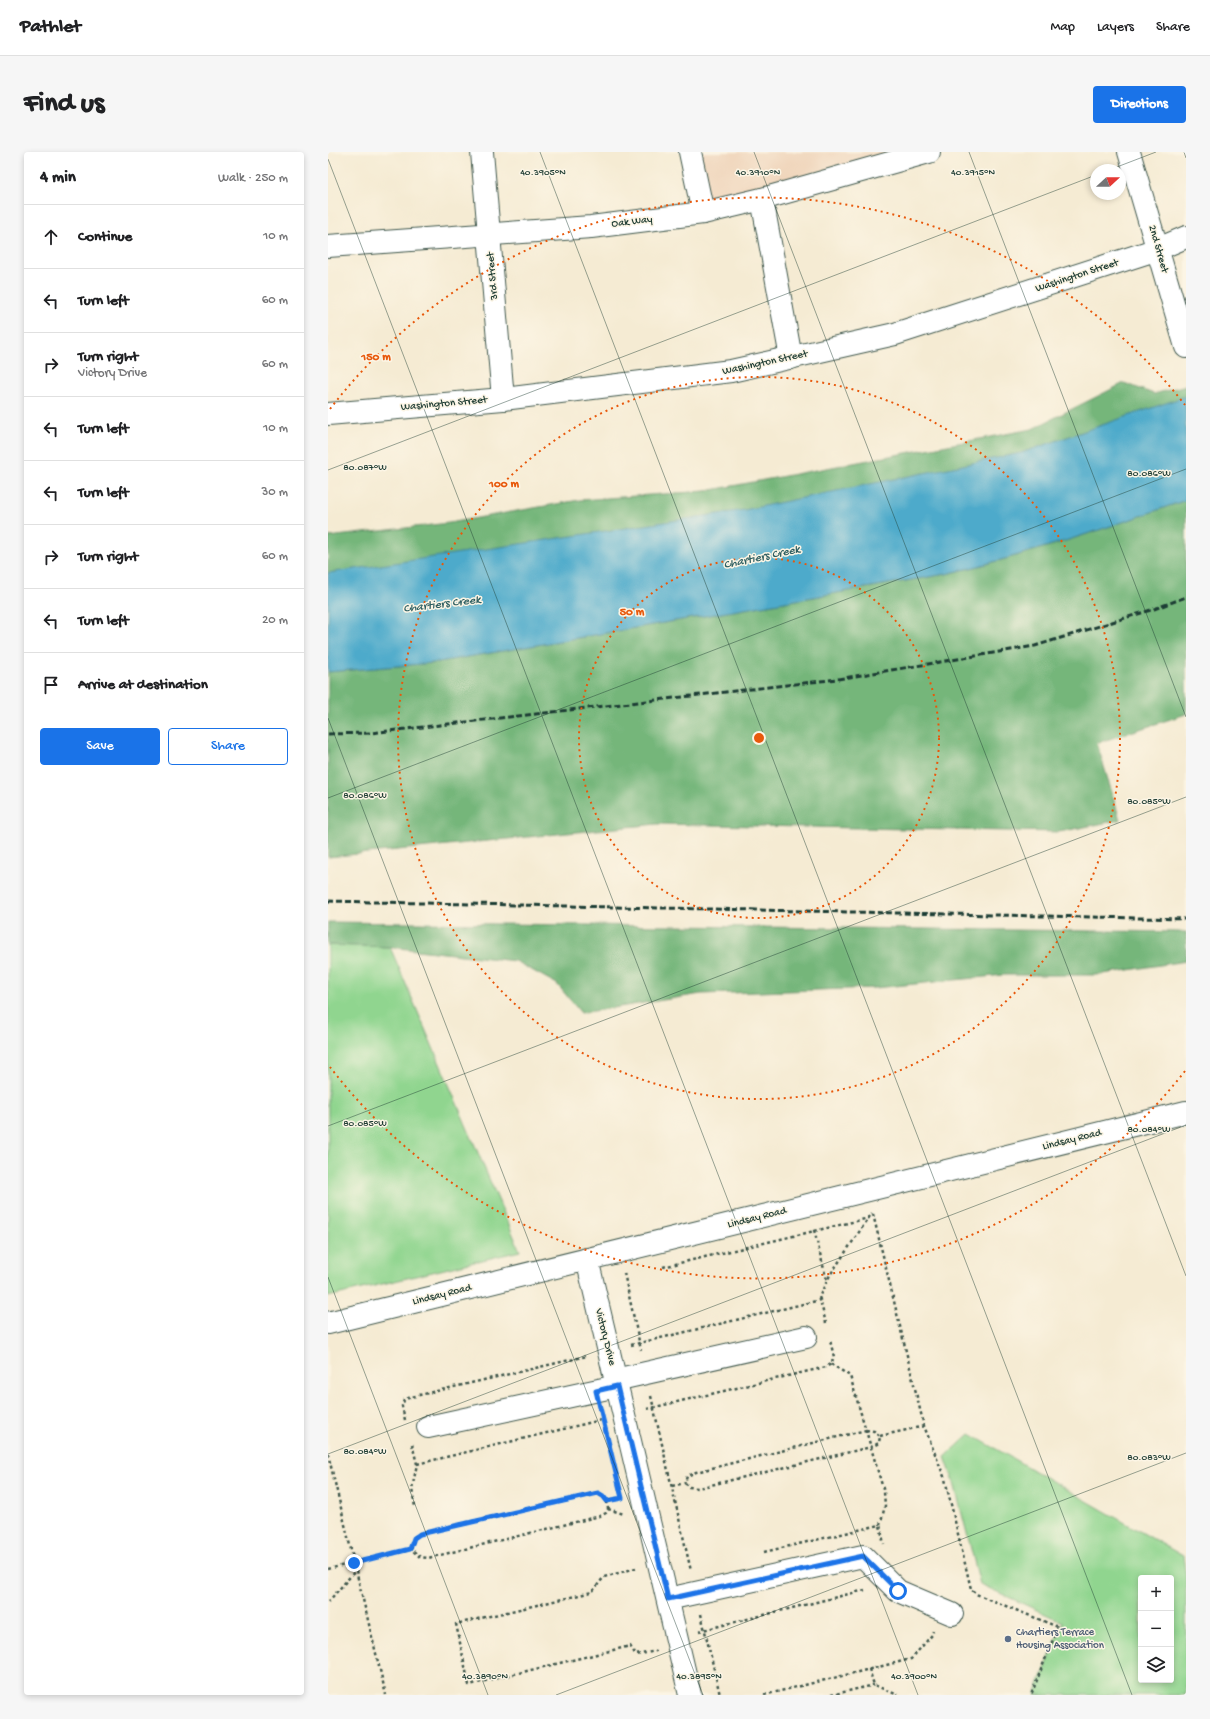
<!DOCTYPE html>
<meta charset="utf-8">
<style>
:root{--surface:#fff;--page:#f6f6f6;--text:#202124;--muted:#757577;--line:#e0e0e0;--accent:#1a73e8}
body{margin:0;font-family:"Gochi Hand",sans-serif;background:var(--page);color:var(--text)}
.controls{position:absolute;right:12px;bottom:12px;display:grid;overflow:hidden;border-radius:4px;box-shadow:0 2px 6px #0003}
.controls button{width:36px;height:36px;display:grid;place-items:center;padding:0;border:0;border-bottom:1px solid var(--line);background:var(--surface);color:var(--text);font:20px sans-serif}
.compass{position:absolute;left:762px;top:12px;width:36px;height:36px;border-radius:50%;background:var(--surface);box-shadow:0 2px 6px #0003;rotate:69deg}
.stop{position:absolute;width:12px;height:12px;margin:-9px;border:3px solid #1a73e8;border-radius:50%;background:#fff}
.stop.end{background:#1a73e8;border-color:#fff;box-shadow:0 1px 4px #0008}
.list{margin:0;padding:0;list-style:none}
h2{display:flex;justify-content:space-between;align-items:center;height:52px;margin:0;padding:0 16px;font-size:17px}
h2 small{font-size:13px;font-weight:400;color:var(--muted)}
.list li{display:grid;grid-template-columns:26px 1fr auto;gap:12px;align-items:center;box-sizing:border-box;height:64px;padding:0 16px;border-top:1px solid var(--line)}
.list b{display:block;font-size:15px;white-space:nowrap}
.list p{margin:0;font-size:13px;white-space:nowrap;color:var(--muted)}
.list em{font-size:13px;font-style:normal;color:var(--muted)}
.actions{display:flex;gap:8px;padding:12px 16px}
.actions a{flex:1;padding:9px 0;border:1px solid var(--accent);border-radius:4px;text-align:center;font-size:14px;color:var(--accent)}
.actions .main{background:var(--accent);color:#fff}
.icon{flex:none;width:22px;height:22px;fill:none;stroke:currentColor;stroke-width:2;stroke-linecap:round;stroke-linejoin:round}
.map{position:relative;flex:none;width:858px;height:1543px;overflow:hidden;border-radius:4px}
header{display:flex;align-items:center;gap:24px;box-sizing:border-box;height:56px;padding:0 20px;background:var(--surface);border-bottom:1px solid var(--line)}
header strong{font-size:19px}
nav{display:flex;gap:22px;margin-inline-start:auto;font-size:14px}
.intro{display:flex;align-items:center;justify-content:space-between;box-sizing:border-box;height:96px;padding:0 24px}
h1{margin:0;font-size:28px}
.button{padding:10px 18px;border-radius:4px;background:var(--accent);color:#fff;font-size:14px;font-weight:700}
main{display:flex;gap:24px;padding:0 24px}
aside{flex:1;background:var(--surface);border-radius:4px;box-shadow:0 2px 6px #0003}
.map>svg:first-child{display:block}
.built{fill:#f0d6bc}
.green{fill:#90d58f;stroke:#588962;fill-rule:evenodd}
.forest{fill:#74b67a;stroke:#4a7a57}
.water{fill:#4daacb;stroke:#367480}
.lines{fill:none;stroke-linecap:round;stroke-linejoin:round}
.minor-casing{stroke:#3f574c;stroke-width:24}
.path{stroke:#3f574c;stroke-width:2.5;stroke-dasharray:3 3;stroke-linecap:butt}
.minor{stroke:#fff;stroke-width:22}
.rail{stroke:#1f3d34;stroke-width:3;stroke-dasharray:6 3;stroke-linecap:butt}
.route{stroke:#1a73e8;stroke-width:5}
.ticks{fill:none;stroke:#1f3d34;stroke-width:1;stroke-opacity:0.45}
.ring{fill:none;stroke:#e8590c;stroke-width:2;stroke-dasharray:2 4}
.service-dot{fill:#5c6f8a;stroke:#fcf5e5;stroke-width:1.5}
.labels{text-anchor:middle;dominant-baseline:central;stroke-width:3;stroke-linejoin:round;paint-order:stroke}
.street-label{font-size:11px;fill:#1f3d34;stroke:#fcf5e5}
.service-label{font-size:11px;fill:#4e5e75;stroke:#fcf5e5;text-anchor:start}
.water-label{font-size:12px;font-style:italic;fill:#2d5e61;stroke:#fcf5e5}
.ticks-label{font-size:10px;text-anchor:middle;fill:#1f3d34;stroke:#fcf5e5;stroke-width:3;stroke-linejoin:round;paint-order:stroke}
.centre{fill:#e8590c;stroke:#fcf5e5;stroke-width:2}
.ring-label{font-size:12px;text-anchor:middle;font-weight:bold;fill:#e8590c;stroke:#fcf5e5;stroke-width:3;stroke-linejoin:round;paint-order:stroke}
</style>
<header>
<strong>Pathlet</strong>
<nav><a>Map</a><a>Layers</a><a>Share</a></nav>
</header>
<div class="intro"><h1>Find us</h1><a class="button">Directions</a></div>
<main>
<aside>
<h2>4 min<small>Walk · 250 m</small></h2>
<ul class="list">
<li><svg class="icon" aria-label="ahead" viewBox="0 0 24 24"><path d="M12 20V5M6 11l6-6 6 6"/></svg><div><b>Continue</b></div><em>10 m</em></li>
<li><svg class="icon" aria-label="left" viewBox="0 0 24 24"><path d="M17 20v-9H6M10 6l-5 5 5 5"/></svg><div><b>Turn left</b></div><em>60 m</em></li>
<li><svg class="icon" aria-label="right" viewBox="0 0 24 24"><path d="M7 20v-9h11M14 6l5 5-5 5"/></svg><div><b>Turn right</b><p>Victory Drive</p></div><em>60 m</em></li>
<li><svg class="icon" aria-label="left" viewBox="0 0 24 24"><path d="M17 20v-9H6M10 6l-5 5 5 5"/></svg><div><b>Turn left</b></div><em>10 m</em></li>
<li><svg class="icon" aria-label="left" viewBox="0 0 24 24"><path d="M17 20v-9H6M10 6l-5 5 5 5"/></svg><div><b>Turn left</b></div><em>30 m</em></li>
<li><svg class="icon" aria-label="right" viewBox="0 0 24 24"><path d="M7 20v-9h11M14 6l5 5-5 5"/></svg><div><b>Turn right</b></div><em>60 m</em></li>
<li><svg class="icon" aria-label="left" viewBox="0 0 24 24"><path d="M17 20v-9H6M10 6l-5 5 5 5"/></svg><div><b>Turn left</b></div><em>20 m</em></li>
<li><svg class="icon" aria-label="arrive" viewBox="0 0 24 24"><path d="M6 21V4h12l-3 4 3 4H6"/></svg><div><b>Arrive at destination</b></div></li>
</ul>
<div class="actions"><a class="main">Save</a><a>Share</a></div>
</aside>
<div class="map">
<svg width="858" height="1543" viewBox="0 0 858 1543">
<rect width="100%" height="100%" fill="#fcf5e5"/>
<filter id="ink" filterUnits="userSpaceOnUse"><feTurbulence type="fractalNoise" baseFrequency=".025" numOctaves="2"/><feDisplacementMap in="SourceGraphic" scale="8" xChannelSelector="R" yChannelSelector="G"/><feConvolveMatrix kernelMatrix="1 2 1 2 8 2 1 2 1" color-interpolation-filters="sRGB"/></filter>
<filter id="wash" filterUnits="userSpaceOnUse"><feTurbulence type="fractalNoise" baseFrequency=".012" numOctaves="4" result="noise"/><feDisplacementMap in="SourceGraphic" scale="16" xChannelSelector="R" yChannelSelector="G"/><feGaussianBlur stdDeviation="0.9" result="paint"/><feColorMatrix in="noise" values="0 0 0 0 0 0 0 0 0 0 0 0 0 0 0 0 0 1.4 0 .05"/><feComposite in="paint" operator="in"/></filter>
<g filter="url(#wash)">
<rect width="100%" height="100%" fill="#f5ebd3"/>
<polygon class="built" points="362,0 575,0 375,61"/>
<g class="green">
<polygon points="0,793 62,795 192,1099 0,1145"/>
<path d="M 642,1282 L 855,1404 L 858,1426 L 858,1543 L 707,1543 L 735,1470 L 652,1432 L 625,1327 L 617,1305 ZM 813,1426 L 843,1426 L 843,1528 L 813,1528 Z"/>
</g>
<g class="forest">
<polygon points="796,231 826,242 858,233 858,261 531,345 0,422 0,385 121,371 251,348 378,339 704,277"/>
<path d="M 858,348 L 858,562 L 769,591 L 792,668 L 731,680 L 329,672 L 0,705 L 0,520 L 105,511 L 618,422 C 700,403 779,376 858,348 Z"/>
<polygon points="0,770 858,780 858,809 769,823 676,823 547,836 373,842 253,861 229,832 187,809 62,795 0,793"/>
</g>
<path class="water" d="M 858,244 L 858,348 C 779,376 700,403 618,422 L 105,511 L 0,520 L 0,421 L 416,358 L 693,301 Z"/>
</g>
<g filter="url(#ink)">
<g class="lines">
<g class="minor-casing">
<g id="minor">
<polyline points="154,0 175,247"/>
<polyline points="362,0 375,61"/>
<polyline points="801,0 858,195"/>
<polyline points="434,47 463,206"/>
<polyline points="0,94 263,75 375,61 434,47 601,0"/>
<polyline points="0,262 175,247 403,219 567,182 830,97 858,85"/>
<polyline points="259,1107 362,1543"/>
<polyline points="0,1171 858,960"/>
<polyline points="287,1228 478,1185"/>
<polyline points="100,1275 289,1234"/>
<polyline points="340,1447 535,1404 570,1439 624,1462"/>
</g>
</g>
<g class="path">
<polyline points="545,1062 596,1274 617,1327 643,1437 648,1442 730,1475 703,1543"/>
<polyline points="486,1078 499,1129"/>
<polyline points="335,1115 541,1066"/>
<polyline points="296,1121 313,1198"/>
<polyline points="492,1148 491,1145 502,1123 544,1061"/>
<polyline points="303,1193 492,1148 498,1171"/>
<polyline points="503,1212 522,1224 556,1340 557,1354 552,1373"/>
<polyline points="323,1244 363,1419"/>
<polyline points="319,1257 498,1215 503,1212 506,1205 502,1188"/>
<polyline points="77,1268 74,1254 76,1248 83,1245 259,1204"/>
<polygon points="538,1278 546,1279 552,1284 551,1291 543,1295 370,1336 361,1335 357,1331 359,1324 368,1320"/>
<polyline points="552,1284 596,1274"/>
<polyline points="84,1292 89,1312 84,1337 87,1355"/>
<polyline points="0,1302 58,1543"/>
<polyline points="89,1312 273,1268"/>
<polyline points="344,1334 357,1331"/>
<polyline points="279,1349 280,1357 278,1361 272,1364 100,1406 92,1405 83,1397 86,1386 91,1382 270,1341 275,1344 279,1349 292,1346"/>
<polyline points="280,1357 296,1362"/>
<polyline points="436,1400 552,1373 556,1392"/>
<polyline points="308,1416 276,1425 264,1440 128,1472 141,1533 302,1494 308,1503 328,1499"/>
<polyline points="0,1417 83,1397"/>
<polyline points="0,1450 28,1418"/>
<polyline points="373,1462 392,1543"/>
<polyline points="371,1479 537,1438"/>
<polyline points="541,1517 546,1533 570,1543"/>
<polyline points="436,1543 583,1507 604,1483 605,1479"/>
<polyline points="503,1543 546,1533"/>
</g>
<use href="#minor" class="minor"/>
<g class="rail">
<polyline points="0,582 43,581 510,527 707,494 826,457 858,445"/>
<polyline points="0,749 858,767"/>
</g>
</g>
</g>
<g class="lines" filter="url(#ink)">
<polyline class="route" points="26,1411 82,1397 86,1386 92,1382 270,1341 275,1344 279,1349 294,1346 268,1239 289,1234 340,1447 535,1404 570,1439"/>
</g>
<path class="ticks" d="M 212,0 L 804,1543M 426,0 L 858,1124M 641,0 L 858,565M 856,0 L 858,6M 0,7 L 590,1543M 781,18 L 828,0M 0,318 L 768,23M 0,566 L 375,1543M 0,646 L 858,317M 0,974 L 858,645M 0,1125 L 160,1543M 0,1302 L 858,973M 228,1543 L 858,1301"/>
<g class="ring">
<circle cx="431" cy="586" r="180"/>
<circle cx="431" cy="586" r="361"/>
<path d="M857 919A541 541 0 0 1 2 915M2 257A541 541 0 0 1 857 253"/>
</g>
<circle class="service-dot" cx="680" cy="1487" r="4"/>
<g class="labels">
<g class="street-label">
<text transform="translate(304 70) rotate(-7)">Oak Way</text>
<text transform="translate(830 97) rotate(74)">2nd Street</text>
<text transform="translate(165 124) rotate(-95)">3rd Street</text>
<text transform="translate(749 124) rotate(-18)">Washington Street</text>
<text transform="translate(437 211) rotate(-12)">Washington Street</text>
<text transform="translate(116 252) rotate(-5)">Washington Street</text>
<text transform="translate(744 988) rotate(-14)">Lindsay Road</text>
<text transform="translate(429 1066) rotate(-14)">Lindsay Road</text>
<text transform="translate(114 1143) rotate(-14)">Lindsay Road</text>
<text transform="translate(277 1185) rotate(76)">Victory Drive</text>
</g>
<g class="service-label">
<text x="688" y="1481">Chartiers Terrace<tspan x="688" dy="13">Housing Association</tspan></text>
</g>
<g class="water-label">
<text transform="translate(434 406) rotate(-12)">Chartiers Creek</text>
<text transform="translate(114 453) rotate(-7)">Chartiers Creek</text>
</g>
</g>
<g class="ticks-label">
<text x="215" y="23">40.3905°N</text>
<text x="645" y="23">40.3915°N</text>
<text x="430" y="23">40.3910°N</text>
<text x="37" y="318">80.087°W</text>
<text x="821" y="324">80.086°W</text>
<text x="37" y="646">80.086°W</text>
<text x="821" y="652">80.085°W</text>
<text x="37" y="974">80.085°W</text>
<text x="821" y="980">80.084°W</text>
<text x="37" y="1302">80.084°W</text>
<text x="821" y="1308">80.083°W</text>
<text x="157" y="1527">40.3890°N</text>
<text x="371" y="1527">40.3895°N</text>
<text x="586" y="1527">40.3900°N</text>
</g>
<circle cx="431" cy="586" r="6" class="centre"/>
<g class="ring-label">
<text x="48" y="208">150 m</text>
<text x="176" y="335">100 m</text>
<text x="304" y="463">50 m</text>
</g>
</svg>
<div class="controls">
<button>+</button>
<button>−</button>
<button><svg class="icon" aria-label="layers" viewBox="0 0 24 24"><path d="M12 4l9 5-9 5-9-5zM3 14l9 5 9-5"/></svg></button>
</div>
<svg class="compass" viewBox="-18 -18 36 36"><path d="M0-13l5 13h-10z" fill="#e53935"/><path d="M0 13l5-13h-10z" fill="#757577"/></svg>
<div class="stop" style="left:570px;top:1439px"></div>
<div class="stop end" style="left:26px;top:1411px"></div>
</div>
</main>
